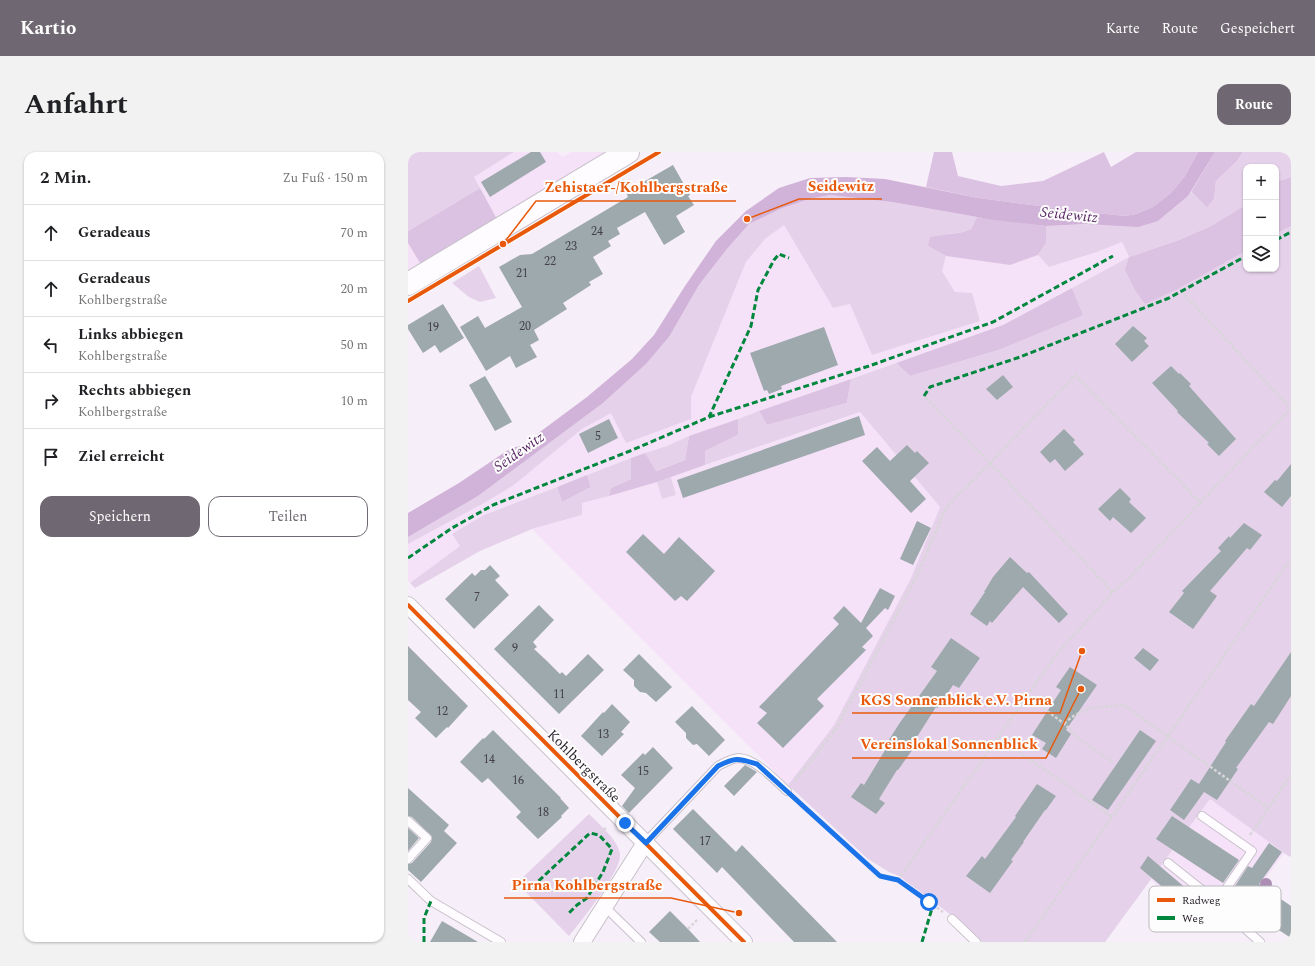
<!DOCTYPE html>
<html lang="de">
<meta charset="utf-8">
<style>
:root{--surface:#fff;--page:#f2f2f2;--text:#202124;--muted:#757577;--line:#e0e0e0;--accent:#6f6771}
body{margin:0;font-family:Spectral,serif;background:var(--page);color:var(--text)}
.controls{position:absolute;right:12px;top:12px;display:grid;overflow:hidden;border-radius:8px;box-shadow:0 1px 3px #0004}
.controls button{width:36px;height:36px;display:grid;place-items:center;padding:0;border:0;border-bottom:1px solid var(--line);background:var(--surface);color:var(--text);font:20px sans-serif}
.stop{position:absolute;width:12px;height:12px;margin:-9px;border:3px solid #1a73e8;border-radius:50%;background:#fff}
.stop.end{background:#1a73e8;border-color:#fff;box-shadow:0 1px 4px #0008}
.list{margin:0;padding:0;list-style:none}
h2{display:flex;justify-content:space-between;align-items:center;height:52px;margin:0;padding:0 16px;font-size:17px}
h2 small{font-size:13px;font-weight:400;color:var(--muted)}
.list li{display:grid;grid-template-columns:26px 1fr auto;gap:12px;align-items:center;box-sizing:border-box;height:56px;padding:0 16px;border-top:1px solid var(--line)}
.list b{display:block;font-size:15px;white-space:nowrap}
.list p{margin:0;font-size:13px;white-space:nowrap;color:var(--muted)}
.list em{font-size:13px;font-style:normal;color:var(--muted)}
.actions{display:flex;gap:8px;padding:12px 16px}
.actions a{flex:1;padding:9px 0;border:1px solid var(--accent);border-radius:12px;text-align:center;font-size:14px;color:var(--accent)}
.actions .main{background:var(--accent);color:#fff}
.icon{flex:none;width:22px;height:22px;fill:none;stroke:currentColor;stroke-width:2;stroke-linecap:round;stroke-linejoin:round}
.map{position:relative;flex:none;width:883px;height:790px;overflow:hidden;border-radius:12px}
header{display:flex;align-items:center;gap:24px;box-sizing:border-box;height:56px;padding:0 20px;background:var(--accent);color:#fff}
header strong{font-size:19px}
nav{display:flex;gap:22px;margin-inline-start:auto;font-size:14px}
.intro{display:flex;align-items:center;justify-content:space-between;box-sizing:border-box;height:96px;padding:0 24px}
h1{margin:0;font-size:28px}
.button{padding:10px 18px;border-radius:12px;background:var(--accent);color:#fff;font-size:14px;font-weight:700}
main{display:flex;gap:24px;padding:0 24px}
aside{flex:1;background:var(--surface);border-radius:12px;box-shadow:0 1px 3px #0004}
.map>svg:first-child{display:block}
.built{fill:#f5e2f9}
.green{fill:#e5d2ea}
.forest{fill:#dcc2e2}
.water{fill:#d1b2d8}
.building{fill:#9da9ac}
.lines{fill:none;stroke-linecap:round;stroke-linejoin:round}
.lane-casing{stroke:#c8c0ca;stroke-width:10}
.street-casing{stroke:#c8c0ca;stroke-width:18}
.secondary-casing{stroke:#c8c0ca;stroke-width:24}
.path{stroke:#d8d6d9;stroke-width:2.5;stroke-dasharray:3 2;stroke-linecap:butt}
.lane{stroke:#fefcfe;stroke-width:8}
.street{stroke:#fefcfe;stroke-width:16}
.secondary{stroke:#fefcfe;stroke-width:22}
.quiet{stroke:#00873e;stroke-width:3;stroke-dasharray:6 3;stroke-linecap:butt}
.cycleway-casing{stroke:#fdfdfd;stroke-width:6}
.cycleway{stroke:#e8590c;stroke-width:4}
.tree{fill:#ac8eb4}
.route{stroke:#1a73e8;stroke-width:5}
.labels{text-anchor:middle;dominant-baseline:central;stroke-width:4;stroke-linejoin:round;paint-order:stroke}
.number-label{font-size:12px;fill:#444149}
.street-label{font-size:14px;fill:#261e28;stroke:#fdfdfd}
.water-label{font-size:15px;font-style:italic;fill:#5a2966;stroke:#fdfdfd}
.key{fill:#fdfdfd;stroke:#bcbabd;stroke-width:1}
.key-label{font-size:11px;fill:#261e28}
.leader{fill:none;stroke:#e8590c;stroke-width:1.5}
.callout-dot{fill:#e8590c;stroke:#fdfdfd;stroke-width:1.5}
.callout-label{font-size:15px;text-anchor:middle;font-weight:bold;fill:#e8590c;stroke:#fdfdfd;stroke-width:4;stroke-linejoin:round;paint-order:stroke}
</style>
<header>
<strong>Kartio</strong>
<nav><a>Karte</a><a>Route</a><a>Gespeichert</a></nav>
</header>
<div class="intro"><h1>Anfahrt</h1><a class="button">Route</a></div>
<main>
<aside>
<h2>2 Min.<small>Zu Fuß · 150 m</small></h2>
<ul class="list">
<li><svg class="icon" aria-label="ahead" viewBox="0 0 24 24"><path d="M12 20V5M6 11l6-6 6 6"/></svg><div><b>Geradeaus</b></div><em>70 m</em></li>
<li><svg class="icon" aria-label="ahead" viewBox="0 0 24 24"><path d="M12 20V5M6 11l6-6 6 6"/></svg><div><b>Geradeaus</b><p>Kohlbergstraße</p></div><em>20 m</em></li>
<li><svg class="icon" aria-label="left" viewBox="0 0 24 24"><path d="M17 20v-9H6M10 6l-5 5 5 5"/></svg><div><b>Links abbiegen</b><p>Kohlbergstraße</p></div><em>50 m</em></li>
<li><svg class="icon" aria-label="right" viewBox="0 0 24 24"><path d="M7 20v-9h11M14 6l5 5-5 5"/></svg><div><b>Rechts abbiegen</b><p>Kohlbergstraße</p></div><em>10 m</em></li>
<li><svg class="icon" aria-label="arrive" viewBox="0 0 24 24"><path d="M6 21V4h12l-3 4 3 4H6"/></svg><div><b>Ziel erreicht</b></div></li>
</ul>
<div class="actions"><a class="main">Speichern</a><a>Teilen</a></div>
</aside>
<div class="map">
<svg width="883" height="790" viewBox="0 0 883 790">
<rect width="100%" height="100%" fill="#f6eef8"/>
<g class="built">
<polygon points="106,0 149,0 155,5 163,0 205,0 89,67 66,25"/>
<polygon points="376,73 425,156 442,152 547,140 534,119 538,104 602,113 630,103 641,115 689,100 714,90 721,105 595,173 293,280 259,294 223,306 76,363 52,394 2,431 0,429 0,392 78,350 106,333 174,277 203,261 283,267 283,245 338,110 357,87"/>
<polygon points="0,91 12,111 0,118"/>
<polygon points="452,260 532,355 503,426 426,573 380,633 124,377 174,363 174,351 249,330 254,347 268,343 263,325"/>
<polygon points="802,647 876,701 836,757 821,748 798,775 743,728"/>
</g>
<g class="green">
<polygon points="0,0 106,0 66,25 72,36 0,79"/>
<polygon points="835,0 883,0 883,25 868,30 868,15 838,15 838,53 836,55 803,74 771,88 721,105 772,136 838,99 838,117 868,117 868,82 883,74 883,703 882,705 876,701 802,647 697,790 574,790 547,766 491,724 481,720 460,707 380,633 426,573 503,426 532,355 452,260 297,313 297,299 330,283 330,267 351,259 359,273 439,251 443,227 488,211 502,224 588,199 674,162 664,136 721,105 714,90 689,100 641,115 630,103 638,91 638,74 750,69 780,44 782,40 799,54 806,47 808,29 829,9"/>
<polygon points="422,43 484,50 569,65 563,77 555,80 540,82 520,94 538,104 534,119 547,140 564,141 572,169 464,203 442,152 425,156 376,73 357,87 338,110 283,245 283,267 218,291 203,261 174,277 106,333 78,350 0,392 0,385 70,344 195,251 238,212 261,185 291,133 319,97 341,72 372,57 401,47"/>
<polygon points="71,114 88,146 72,150 61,145 44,131"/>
<polygon points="281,284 277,308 247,319 237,301 259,294"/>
<polygon points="223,306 223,327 203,336 201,344 174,351 174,363 124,377 72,399 7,436 2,431 52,394 44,382 76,363 149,335 154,350 183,335 179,323"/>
<polygon points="263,325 268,343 254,347 249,330"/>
<path d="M 181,662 C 190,671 212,690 212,703 C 213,720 173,769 161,784 L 109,731 Z"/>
</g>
<g class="forest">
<polygon points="526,0 544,0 550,24 593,34 635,29 696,0 703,15 728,0 790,0 777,24 763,41 745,55 728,62 717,64 678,60 570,46 518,35"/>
<polygon points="807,0 835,0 829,9 808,29 806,47 799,55 783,40"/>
<polygon points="883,25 883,74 868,82 868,30"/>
<polygon points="72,36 89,67 12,111 0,91 0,79"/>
<polygon points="838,53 838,99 772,136 737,152 727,138 717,118 721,105 771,88 803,74"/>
<polygon points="569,65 638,74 638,91 630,103 602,113 538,104 520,94 522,85 555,80 563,77"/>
<polygon points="664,136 675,163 588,199 502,224 488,211 595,173"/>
<polygon points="443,227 439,251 359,273 351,259"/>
<polygon points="330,267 330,283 297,299 297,313 249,330 201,344 203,336 223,327 223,306 237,301 248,319 277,308 281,284"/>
<polygon points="179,323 183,335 154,350 149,335"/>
</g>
<polygon class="water" points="790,0 807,0 780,44 750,69 730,75 679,72 638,74 586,68 484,50 422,43 401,47 372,57 341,72 319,97 291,133 261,185 238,212 195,251 70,344 0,385 0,361 51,331 103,296 113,294 179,245 224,207 246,183 277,134 308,89 338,59 371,36 402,26 438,25 477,27 570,46 678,60 717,64 728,62 745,55 763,41 777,24"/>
<g class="building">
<polygon points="123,0 132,0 138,10 82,45 73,30"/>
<polygon points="265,13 282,43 280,44 286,53 268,64 277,80 256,93 237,60 209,76 212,82 200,89 203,94 185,105 195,122 181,130 183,133 155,151 159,157 126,178 131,188 122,193 129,205 108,216 102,204 78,219 52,175 70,164 77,176 114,155 91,115 112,103 124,102 220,45 218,40"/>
<polygon points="35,152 56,186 32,201 27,193 15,201 0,177 0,173"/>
<polygon points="725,174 739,186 736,189 741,194 724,210 707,192"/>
<polygon points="416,175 430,213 373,234 374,237 361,242 359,238 356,239 342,201"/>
<polygon points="763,214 771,222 772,221 783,232 781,234 828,287 811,304 799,292 801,291 769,260 770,259 744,231"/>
<polygon points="595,223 605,235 589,248 578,237"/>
<polygon points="77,224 104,270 87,279 61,233"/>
<polygon points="451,264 457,283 275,346 269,328"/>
<polygon points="201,267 210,286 180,301 171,282"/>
<polygon points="656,277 667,288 665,290 676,302 657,319 647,307 642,311 632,300"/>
<polygon points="499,293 507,301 509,299 521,311 502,329 518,347 503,361 454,309 469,295 482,309"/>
<polygon points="883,312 883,344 874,355 856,340 867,328 869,329"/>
<polygon points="712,336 723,347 721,350 738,366 723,381 705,365 702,369 690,357"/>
<polygon points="509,369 523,376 505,413 492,407"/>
<polygon points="836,371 854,383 842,398 839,396 802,439 809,444 785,477 761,460 776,441 774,439 813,399 810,396 821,384 822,386"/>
<polygon points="235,382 256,402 271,385 307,419 279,449 273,444 267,449 218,400"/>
<polygon points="602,405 619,421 621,420 660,462 651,471 615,435 584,471 582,469 579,474 562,462 577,440 576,440 585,425"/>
<polygon points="82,413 92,424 87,428 101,443 66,477 37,447 64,421 67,424 73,418 77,418"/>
<polygon points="472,436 487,444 480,458 477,456 458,476 465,484 454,495 458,498 409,547 416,554 375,596 349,571 359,561 351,555 431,472 425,466 436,454 453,471"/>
<polygon points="131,453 146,468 125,490 129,495 126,497 139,509 152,522 154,520 158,524 180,502 196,518 151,562 86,497"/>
<polygon points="543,486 572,506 551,536 545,533 530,556 528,555 507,588 510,590 490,618 489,618 471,647 477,651 468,662 443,645 453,631 456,633 479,595 477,594 491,572 529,519 523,515"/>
<polygon points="0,494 60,554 40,576 39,575 28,586 7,566 13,560 0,548"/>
<polygon points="735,496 751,508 742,519 726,506"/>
<polygon points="883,500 883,544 865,572 861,570 828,616 830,617 809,648 796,640 776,668 762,658 783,627 791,632 818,590 817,589 843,552 846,554"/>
<polygon points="231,502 264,535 248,550 238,541 232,540 226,534 226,528 215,518"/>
<polygon points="662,515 689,533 658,578 663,582 648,606 634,597 638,591 624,583 653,538 648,535"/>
<polygon points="204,552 222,570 213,580 216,582 194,604 173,584 195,560 196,561"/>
<polygon points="284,554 317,588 301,604 289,592 285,593 278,586 278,581 267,570"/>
<polygon points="85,578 153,646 152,646 161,656 153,664 154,665 130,687 108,665 113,660 80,626 74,631 52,610 75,586 76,587"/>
<polygon points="732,578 748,589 700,658 684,648"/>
<polygon points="245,595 265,616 221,661 214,654 227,636 213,623 235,601 237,603"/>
<polygon points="337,613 349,620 326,644 316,634"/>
<polygon points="629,632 648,644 638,658 637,658 615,690 616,690 603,708 605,709 582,741 558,724 574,704 577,707 608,665 607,664"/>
<polygon points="0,636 41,673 36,679 49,691 13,730 0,718 0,712 4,711 23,690 24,685 4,665 0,664"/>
<polygon points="285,657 328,700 334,693 429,790 386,790 314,715 309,721 265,677"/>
<polygon points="764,664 831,708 815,731 748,687"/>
<polygon points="0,676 11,686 0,699"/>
<polygon points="861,691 874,700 851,732 883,754 883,786 822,746 827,739 825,737 840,714 844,716"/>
<polygon points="740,704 807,761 798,772 732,716"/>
<polygon points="262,759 280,777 292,790 252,790 241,780"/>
<polygon points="34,769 70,790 22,790"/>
</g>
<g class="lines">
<g class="lane-casing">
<g id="lane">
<polyline points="794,664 844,699 809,750"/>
<polyline points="0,669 19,686 0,707"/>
<path d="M 237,691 L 310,614 C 316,611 324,606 331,606 C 348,607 367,628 379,639"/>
<polyline points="760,711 809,750 814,756 852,790"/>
<polyline points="0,727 23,749 93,790"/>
<polyline points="197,755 233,790"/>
<polyline points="544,767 568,790"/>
</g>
</g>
<g class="street-casing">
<g id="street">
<polyline points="0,453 336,790"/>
<polyline points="174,790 237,691"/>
</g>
</g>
<g class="secondary-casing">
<polyline id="secondary" points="0,132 220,0"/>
</g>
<g class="path">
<polyline points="773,139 883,257"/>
<polyline points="705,440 582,311 667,223 793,351"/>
<polyline points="619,544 658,573 667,584 705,610"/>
<polyline points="656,571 667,563 683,556 716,553 860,656"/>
<polyline points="590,585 704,665"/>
<polyline points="387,629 428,577 508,426 538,356 582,311 516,244"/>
<polyline points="388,647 472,724 490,728 535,760"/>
<polyline points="192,681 198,676"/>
<polyline points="842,683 883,623"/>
<polyline points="490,728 648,503 705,440 723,424 846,294 883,257"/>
<polyline points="280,777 289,768"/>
<polyline points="617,790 883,407"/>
</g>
<use href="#lane" class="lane"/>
<use href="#street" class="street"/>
<use href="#secondary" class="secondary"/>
<g class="quiet">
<polyline points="868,88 883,80"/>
<polyline points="516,244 522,235 612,205 761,146 838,104"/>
<polyline points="301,265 461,214 585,170 705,104"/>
<polyline points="0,406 44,376 85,353 222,299 301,265 343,174 350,138 366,108 371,102 381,106"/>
<polyline points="124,735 182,681 191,683 204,697 195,720 179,746 169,753 161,761"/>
<polyline points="16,790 16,766 23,749"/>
<polyline points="514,790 525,753"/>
</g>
<g class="cycleway-casing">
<g id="cycleway">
<polyline points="0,149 251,0"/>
<polyline points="0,453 336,790"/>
</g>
</g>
<use href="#cycleway" class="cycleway"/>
</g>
<circle class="tree" cx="858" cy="732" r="6"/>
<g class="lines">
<path class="route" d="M 217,671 L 238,691 L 310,614 C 328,605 330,606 349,612 L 472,724 L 490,728 L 521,750"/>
</g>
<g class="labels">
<g class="number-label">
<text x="189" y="79">24</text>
<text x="163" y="94">23</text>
<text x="142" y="109">22</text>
<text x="114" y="121">21</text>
<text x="117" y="174">20</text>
<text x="25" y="175">19</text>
<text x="190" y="284">5</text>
<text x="69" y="445">7</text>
<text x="107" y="496">9</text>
<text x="151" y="542">11</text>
<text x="34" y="559">12</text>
<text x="195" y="582">13</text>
<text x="81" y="607">14</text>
<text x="235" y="619">15</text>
<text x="110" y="628">16</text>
<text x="135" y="660">18</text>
<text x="297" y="689">17</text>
</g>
<g class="street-label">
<text transform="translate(176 614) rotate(45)">Kohlbergstraße</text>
</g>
<g class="water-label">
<text transform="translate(661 63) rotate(6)">Seidewitz</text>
<text transform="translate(111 300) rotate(-35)">Seidewitz</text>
</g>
</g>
<rect x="741" y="734" width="132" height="46" rx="6" class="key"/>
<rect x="749" y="746" width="18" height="4" fill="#e8590c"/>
<rect x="749" y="764" width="18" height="4" fill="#00873e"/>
<g class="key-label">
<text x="774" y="752">Radweg</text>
<text x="774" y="770">Weg</text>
</g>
<path class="leader" d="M339 67L391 47H474M95 92L128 49H328M674 499L652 561H444M673 537L638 606H444M331 761L263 746H96"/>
<g class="callout-dot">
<circle cx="339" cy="67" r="4"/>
<circle cx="95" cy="92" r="4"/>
<circle cx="674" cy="499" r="4"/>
<circle cx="673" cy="537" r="4"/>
<circle cx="331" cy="761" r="4"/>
</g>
<g class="callout-label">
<text x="433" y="39">Seidewitz</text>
<text x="228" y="40">Zehistaer-/Kohlbergstraße</text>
<text x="548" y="553">KGS Sonnenblick e.V. Pirna</text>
<text x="541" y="597">Vereinslokal Sonnenblick</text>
<text x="179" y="738">Pirna Kohlbergstraße</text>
</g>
</svg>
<div class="controls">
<button>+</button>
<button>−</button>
<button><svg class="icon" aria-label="layers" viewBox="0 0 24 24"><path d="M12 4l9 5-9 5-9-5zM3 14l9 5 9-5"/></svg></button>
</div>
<div class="stop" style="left:521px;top:750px"></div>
<div class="stop end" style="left:217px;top:671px"></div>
</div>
</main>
